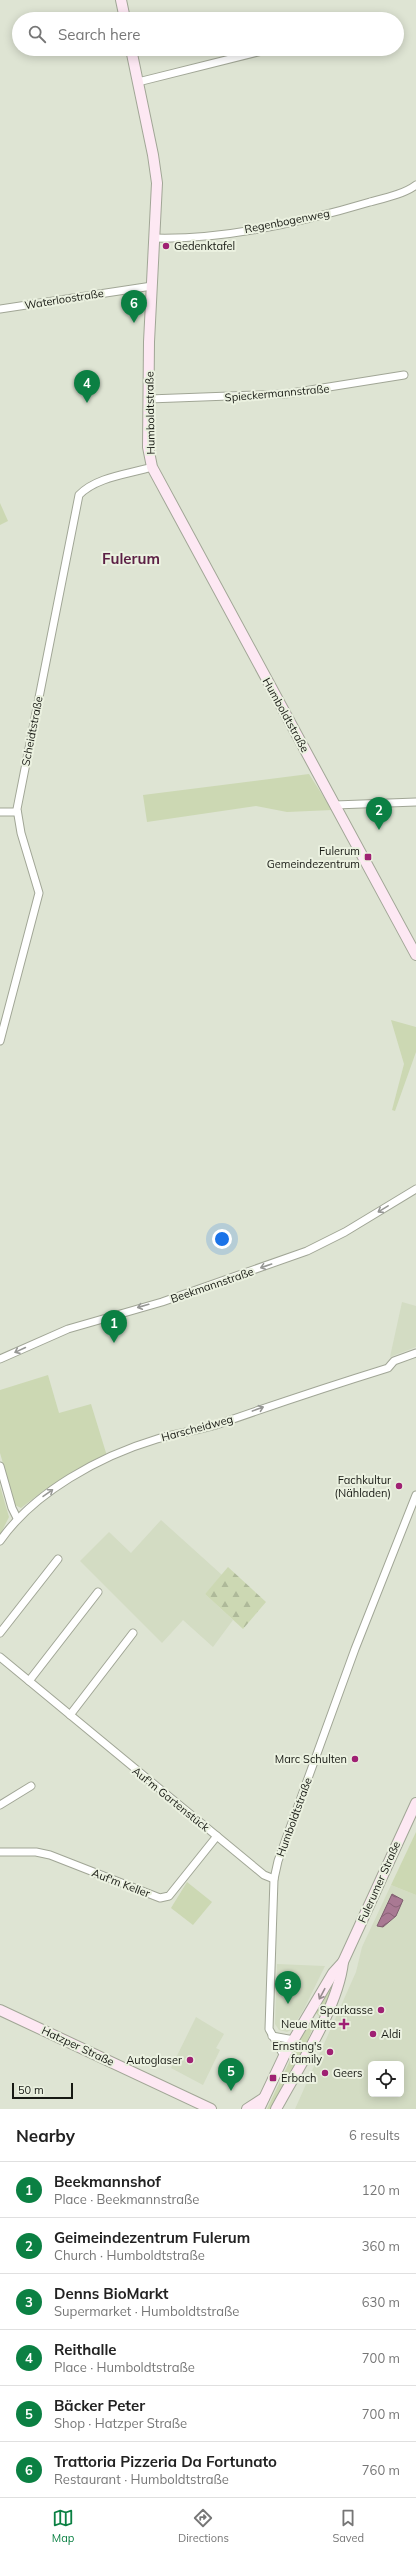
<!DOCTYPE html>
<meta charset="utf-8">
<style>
:root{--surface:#fff;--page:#f6f6f6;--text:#222;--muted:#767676;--line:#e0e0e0;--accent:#0b8043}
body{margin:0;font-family:Mulish,sans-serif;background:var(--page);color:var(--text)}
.controls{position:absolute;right:12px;bottom:12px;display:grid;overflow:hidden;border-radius:6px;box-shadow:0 2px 10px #0003}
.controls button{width:36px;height:36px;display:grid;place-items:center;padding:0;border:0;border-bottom:1px solid var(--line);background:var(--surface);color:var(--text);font:20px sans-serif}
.scale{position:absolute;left:12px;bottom:10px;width:61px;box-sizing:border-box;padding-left:4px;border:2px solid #171913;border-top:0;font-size:11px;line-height:14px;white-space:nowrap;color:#171913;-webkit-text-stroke:3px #ebf1e0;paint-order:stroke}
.you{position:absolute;left:222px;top:1239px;width:14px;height:14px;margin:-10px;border:3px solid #fff;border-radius:50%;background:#1a73e8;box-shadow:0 0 0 6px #1a73e833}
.badge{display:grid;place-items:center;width:26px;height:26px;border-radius:50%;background:var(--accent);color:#fff;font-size:13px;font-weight:700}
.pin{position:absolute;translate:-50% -33px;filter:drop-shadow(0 1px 2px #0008)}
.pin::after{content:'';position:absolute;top:21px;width:14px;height:12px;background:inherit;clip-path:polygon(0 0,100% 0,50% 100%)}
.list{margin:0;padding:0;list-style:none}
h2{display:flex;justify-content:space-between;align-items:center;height:52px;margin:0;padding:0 16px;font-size:17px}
h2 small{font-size:13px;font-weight:400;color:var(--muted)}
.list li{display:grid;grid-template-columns:26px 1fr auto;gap:12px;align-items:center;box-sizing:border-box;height:56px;padding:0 16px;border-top:1px solid var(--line)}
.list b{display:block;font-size:15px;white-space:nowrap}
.list p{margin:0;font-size:13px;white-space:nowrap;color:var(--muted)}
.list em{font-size:13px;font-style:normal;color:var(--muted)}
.icon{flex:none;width:22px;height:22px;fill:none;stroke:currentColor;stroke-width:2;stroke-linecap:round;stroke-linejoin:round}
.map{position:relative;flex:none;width:416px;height:2109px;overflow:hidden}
.search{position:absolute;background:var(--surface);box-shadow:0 2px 10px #0003;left:12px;right:12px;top:12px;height:44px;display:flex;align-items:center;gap:10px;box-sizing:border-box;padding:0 14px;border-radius:22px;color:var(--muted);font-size:15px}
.sheet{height:388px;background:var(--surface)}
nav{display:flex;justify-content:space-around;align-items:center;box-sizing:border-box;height:56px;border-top:1px solid var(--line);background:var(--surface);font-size:11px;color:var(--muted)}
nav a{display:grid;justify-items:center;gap:2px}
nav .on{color:var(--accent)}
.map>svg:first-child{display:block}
.built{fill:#d3dcc3;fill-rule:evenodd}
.green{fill:#ccd8b3}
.forest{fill:url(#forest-firs)}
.water{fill:url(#water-waves);stroke:#7d5c6d}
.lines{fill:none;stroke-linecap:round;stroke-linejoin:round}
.street-casing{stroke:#a1a696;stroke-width:9}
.secondary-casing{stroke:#a1a696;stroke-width:12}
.street{stroke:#fff;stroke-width:7}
.secondary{stroke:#fde8f3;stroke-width:10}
.oneway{stroke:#979895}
.oneway2{stroke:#968b8e}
.poi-dot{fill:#9f2073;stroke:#ebf1e0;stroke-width:1.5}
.labels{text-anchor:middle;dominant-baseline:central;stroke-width:4;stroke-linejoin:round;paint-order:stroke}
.street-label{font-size:11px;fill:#171913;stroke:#ebf1e0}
.poi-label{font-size:11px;fill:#171913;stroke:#ebf1e0;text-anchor:end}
.district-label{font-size:15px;font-weight:bold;fill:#5b1f44;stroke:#ebf1e0}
</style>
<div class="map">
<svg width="416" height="2109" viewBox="0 0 416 2109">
<defs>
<pattern id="forest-firs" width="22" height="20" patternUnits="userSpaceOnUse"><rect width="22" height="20" fill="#ccd8b3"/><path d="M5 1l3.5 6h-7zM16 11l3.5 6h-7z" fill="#aeb999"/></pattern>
<pattern id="water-waves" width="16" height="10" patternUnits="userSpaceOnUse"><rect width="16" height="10" fill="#a97993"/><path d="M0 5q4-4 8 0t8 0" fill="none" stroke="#896277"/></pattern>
</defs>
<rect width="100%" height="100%" fill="#dee4d3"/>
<g class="built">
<polygon points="402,1302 416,1306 416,1347 390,1357"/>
<polygon points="161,1520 222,1575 205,1594 233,1620 213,1647 183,1620 162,1643 80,1561 109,1532 131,1553"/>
<path d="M 391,1885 L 416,1895 L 416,2109 L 295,2109 L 356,1972 L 362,1947 ZM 371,2064 L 401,2064 L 401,2094 L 371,2094 Z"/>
<polygon points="277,1964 325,1966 304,2009 291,2030 287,2032 279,2030 275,2024"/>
<polygon points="196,2017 224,2034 216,2048 220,2050 203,2085 171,2068"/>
</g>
<g class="green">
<polygon points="0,503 8,521 0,525"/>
<polygon points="309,774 332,810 287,812 256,806 147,822 143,795"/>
<polygon points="391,1020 416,1027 416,1052 395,1111 392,1110 404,1064"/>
<polygon points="48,1375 59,1413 91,1404 107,1456 43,1491 21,1508 15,1505 0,1453 0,1390"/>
<polygon points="0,1486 9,1517 0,1535"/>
<polygon points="416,1832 416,1895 391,1885"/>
<polygon points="187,1882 212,1902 193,1925 171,1908"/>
<polygon points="334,1976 337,1978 320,2017 315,2012"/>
<polygon points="312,2018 315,2022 305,2047 271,2109 267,2109 309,2020"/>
</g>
<polygon class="forest" points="228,1567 266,1602 243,1629 205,1594"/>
<polygon class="water" points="392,1894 403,1900 396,1916 383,1927 377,1926"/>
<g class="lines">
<g class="street-casing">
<g id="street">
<polyline points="138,82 270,49"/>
<path d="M 154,238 C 224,240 303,222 370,202 C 385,198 404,194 416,185"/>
<polyline points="0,309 152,286"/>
<polyline points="149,399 285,394 404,375"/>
<polyline points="335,805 416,802"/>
<polyline points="0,812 17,812"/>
<path d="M 0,1041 L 39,893 L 21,833 L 17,809 L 79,495 C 96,477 129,474 152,467"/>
<polyline points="0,1359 68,1329 162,1302 307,1251 345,1232 416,1189"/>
<polyline points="0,1466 12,1508 17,1518"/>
<path d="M 0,1541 C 34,1492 100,1456 157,1439 C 176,1433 197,1431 216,1425 C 273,1405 330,1386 388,1368 L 394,1361 L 416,1353"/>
<polyline points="0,1633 58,1559"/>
<polyline points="0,1657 264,1875 274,1879"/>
<polyline points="29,1681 98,1592"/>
<polyline points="70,1715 133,1633"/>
<polyline points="0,1805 31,1786"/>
<polyline points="0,1852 36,1852 50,1855 160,1898 169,1896 217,1836"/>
<polyline points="272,2036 294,2040"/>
<polyline points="284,2056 269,2029 274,1879 278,1861 355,1649 416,1495"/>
</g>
</g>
<g class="secondary-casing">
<g id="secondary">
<polyline points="121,0 125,19"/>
<polyline points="131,49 153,155 157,183 149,342 148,447 152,467 416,955"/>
<polyline points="0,2010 211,2109"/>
<polyline points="247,2109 264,2098"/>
<polyline points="259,2109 284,2056 333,1973 343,1962 416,1803"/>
<path d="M 276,2109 C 298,2068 338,2008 343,1962"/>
</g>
</g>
<use href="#street" class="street"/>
<use href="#secondary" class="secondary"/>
</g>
<defs><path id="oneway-shaft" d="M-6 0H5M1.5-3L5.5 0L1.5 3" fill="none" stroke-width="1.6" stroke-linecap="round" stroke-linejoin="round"/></defs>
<g class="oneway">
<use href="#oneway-shaft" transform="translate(383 1209) rotate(149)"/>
<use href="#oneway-shaft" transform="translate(266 1266) rotate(161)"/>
<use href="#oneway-shaft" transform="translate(143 1306) rotate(164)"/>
<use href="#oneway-shaft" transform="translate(20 1350) rotate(155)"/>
<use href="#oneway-shaft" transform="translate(258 1409) rotate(-20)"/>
<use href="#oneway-shaft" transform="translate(48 1493) rotate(-35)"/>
</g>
<use class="oneway2" href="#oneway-shaft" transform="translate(322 1994) rotate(118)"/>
<g class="poi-dot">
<circle cx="166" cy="246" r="4"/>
<rect x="364" y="853" width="8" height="8" rx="2"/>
<circle cx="399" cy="1486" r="4"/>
<circle cx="355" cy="1759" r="4"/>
<circle cx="381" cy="2010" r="4"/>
<path d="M342 2018h4v4h4v4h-4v4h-4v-4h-4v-4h4z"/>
<circle cx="373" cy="2034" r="4"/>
<circle cx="330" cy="2052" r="4"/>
<circle cx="190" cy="2060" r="4"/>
<circle cx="325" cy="2073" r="4"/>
<rect x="269" y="2074" width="8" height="8" rx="2"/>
</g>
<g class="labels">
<g class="street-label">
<text transform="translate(287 221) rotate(-11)">Regenbogenweg</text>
<text transform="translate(64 299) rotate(-9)">Waterloostraße</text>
<text transform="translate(277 393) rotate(-5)">Spieckermannstraße</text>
<text transform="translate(150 413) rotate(-91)">Humboldtstraße</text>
<text transform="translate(286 715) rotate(61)">Humboldtstraße</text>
<text transform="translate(32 731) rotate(-79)">Scheidtstraße</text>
<text transform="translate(212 1285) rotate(-19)">Beekmannstraße</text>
<text transform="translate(197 1428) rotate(-15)">Harscheidweg</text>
<text transform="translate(171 1799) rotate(39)">Auf'm Gartenstück</text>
<text transform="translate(294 1817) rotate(-70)">Humboldtstraße</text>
<text transform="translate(379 1882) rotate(-66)">Fulerumer Straße</text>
<text transform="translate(121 1883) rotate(21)">Auf'm Keller</text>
<text transform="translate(78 2046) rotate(25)">Hatzper Straße</text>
</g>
<g class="poi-label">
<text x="174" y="246" text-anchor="start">Gedenktafel</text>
<text x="360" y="851">Fulerum<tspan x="360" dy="13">Gemeindezentrum</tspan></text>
<text x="391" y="1480">Fachkultur<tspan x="391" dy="13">(Nähladen)</tspan></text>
<text x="347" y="1759">Marc Schulten</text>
<text x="373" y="2010">Sparkasse</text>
<text x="336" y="2024">Neue Mitte</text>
<text x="381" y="2034" text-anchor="start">Aldi</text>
<text x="322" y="2046">Ernsting's<tspan x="322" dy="13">family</tspan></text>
<text x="182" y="2060">Autoglaser</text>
<text x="333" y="2073" text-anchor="start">Geers</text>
<text x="281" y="2078" text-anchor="start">Erbach</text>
</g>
<g class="district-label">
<text x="131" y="558">Fulerum</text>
</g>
</g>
</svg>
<div class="controls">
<button><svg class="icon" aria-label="locate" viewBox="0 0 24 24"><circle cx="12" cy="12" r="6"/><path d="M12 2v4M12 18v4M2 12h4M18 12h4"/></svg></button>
</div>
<div class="scale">50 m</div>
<div class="you"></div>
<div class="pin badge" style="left:114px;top:1343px">1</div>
<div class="pin badge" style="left:379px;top:830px">2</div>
<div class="pin badge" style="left:288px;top:2004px">3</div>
<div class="pin badge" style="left:87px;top:403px">4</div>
<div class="pin badge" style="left:231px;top:2091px">5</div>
<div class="pin badge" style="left:134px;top:323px">6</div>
<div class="search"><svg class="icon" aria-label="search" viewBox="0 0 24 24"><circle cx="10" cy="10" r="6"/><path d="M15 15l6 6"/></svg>Search here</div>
</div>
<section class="sheet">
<h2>Nearby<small>6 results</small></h2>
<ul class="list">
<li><span class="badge">1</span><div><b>Beekmannshof</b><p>Place · Beekmannstraße</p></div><em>120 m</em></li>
<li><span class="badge">2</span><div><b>Geimeindezentrum Fulerum</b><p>Church · Humboldtstraße</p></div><em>360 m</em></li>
<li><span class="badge">3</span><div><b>Denns BioMarkt</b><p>Supermarket · Humboldtstraße</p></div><em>630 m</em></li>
<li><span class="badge">4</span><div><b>Reithalle</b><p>Place · Humboldtstraße</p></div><em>700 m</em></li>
<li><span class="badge">5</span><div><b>Bäcker Peter</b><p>Shop · Hatzper Straße</p></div><em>700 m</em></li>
<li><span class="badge">6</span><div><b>Trattoria Pizzeria Da Fortunato</b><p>Restaurant · Humboldtstraße</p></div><em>760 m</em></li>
</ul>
</section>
<nav>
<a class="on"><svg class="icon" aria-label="map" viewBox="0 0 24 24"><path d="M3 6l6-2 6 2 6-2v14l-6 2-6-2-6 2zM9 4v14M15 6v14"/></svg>Map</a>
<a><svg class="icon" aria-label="directions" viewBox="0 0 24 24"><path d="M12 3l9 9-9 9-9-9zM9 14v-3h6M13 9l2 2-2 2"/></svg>Directions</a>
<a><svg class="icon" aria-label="saved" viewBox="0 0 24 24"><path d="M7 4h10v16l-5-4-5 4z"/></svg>Saved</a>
</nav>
